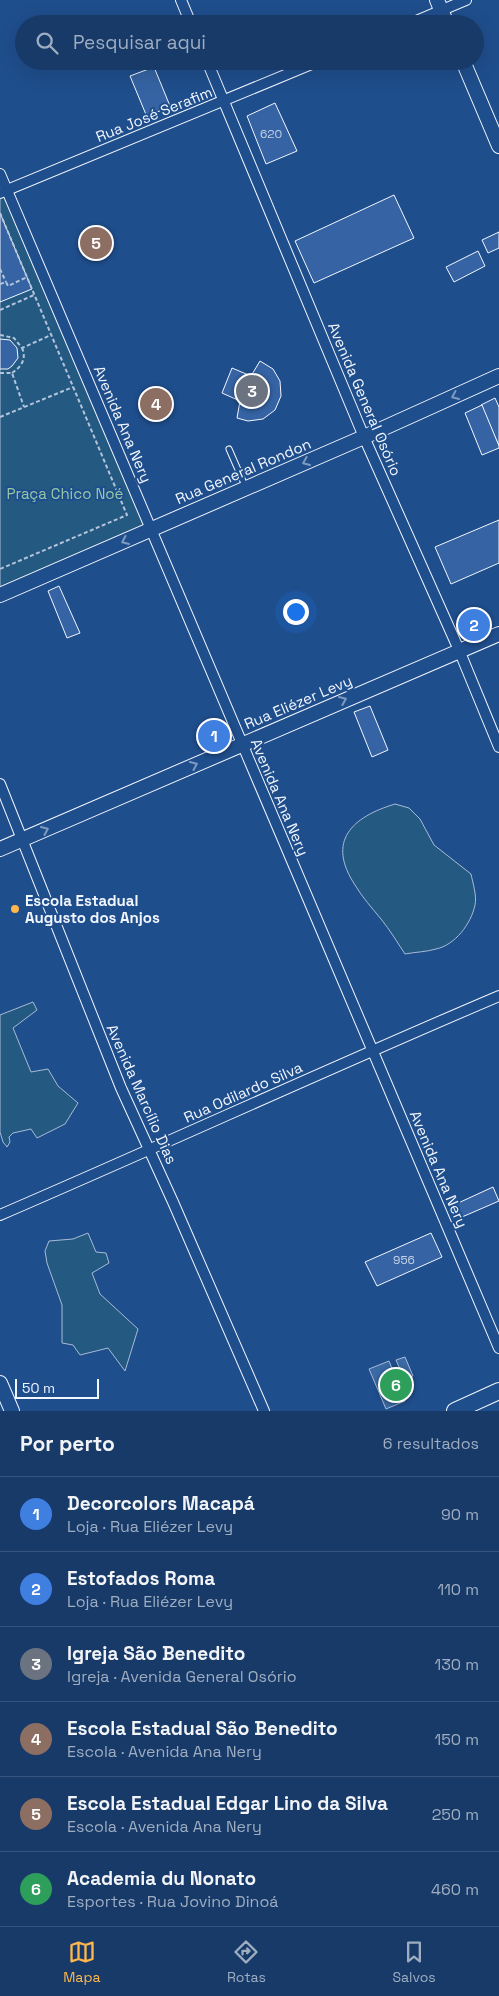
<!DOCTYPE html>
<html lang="pt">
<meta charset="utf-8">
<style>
:root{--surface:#173a69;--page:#20416f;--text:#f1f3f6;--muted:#9eadc0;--line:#36547d;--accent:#ffb74d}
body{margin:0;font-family:"Space Grotesk",sans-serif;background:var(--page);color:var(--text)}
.scale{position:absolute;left:15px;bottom:12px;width:84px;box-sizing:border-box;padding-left:5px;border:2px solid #f2f6ff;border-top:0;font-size:14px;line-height:18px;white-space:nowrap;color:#f2f6ff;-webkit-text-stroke:4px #1f4e8c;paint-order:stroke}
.you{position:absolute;left:295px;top:611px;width:18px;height:18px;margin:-12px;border:4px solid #fff;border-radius:50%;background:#1a73e8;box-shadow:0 0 0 8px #1a73e833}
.badge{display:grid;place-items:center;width:32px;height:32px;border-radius:50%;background:var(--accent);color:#fff;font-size:16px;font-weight:700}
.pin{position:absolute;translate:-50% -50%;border:2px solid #fff;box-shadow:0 1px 5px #0006}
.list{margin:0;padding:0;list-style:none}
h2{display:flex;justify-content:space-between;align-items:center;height:65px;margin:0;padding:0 20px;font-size:21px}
h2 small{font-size:16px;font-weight:400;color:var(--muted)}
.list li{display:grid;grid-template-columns:32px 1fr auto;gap:15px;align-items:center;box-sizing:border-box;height:75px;padding:0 20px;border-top:1px solid var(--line)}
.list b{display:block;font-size:19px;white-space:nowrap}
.list p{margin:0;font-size:16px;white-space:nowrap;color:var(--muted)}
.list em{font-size:16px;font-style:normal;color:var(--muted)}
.icon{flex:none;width:28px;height:28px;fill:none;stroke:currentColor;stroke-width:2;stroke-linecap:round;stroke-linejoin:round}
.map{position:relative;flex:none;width:499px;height:1411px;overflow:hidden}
.search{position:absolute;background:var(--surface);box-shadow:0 5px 20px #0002;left:15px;right:15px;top:15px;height:55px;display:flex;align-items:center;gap:12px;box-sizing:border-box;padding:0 18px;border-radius:28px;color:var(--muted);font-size:19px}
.sheet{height:515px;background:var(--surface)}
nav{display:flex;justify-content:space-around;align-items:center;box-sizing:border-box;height:70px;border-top:1px solid var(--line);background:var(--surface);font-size:14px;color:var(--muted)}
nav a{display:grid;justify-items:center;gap:2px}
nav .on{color:var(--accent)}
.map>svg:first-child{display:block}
.green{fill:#245a82;stroke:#a8bbd7}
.water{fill:#3b69a3;stroke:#a8bbd7}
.building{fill:#3563a3;stroke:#f2f6ff}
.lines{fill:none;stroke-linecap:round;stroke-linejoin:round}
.lane-casing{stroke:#f2f6ff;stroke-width:7}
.street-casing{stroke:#f2f6ff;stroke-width:12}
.secondary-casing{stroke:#f2f6ff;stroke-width:16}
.primary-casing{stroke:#f2f6ff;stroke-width:18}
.path{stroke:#b3c4dc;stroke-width:2;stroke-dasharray:4 2.5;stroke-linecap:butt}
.lane{stroke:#1f4e8c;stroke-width:5}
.street{stroke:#1f4e8c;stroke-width:10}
.secondary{stroke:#1f4e8c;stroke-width:14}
.primary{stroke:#1f4e8c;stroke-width:16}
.oneway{stroke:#7e9ac0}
.poi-dot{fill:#ffb74d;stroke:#1f4e8c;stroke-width:2}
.labels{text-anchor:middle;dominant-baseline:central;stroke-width:4;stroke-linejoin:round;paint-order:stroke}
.number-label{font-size:12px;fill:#c3d1e8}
.street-label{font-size:15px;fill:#f2f6ff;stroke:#1f4e8c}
.park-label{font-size:15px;fill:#97c8a6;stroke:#1f4e8c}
.poi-label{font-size:15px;font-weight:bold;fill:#f2f6ff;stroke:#1f4e8c;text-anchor:start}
</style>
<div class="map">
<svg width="499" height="1411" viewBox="0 0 499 1411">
<rect width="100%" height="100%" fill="#1f4e8c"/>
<g class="green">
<polygon points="7,190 151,529 0,587 0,193"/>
<path d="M 395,804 L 409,808 L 420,819 L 434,845 L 471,874 C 473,884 477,896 475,905 C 471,924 455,945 436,949 C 426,952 415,952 405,954 C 397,942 390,930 381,919 C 372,908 362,897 355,885 C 326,841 352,817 395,804 Z"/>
<polygon points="33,1002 37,1010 13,1028 31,1072 48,1069 58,1086 78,1103 65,1124 37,1138 31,1129 13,1133 9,1137 10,1142 7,1147 3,1142 0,1132 0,1015"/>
<polygon points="88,1233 96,1252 106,1253 109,1263 92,1273 100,1294 138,1329 125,1371 108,1348 80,1355 73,1345 62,1343 62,1305 47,1263 45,1251 49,1241 73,1239"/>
</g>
<g class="water">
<polygon points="405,1357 413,1376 404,1379 396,1360"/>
<polygon points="389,1361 405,1401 386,1409 369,1369"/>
</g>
<g class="building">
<polygon points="154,67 170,106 147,117 130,76"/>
<polygon points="275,103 297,151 266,164 247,116"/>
<polygon points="394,195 414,238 314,283 295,241"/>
<polygon points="0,213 32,289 0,302"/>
<polygon points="499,232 499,248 488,253 482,240"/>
<polygon points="478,251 485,266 454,282 446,267"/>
<polygon points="0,339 10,340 17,348 18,358 12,366 8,369 0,369"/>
<polygon points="260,361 273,369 280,381 281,396 275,410 263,419 248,421 237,418 240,401 222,393 232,368 251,376"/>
<polygon points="495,398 499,407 499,446 481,405"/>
<polygon points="482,405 499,446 499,448 482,455 465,413"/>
<polygon points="499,520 499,563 451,584 435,547"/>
<polygon points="59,586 80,633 67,638 48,591"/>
<polygon points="370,706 388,750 372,757 354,712"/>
<polygon points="493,1187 499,1201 462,1217 456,1204"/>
<polygon points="431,1233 442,1257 377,1286 365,1262"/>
</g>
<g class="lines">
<g class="lane-casing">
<polyline id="lane" points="229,449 246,488"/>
</g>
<g class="street-casing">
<g id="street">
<polyline points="181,0 191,24"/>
<polyline points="409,24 466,0"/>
<polyline points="207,61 364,437 459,650 499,747"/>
<polyline points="0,174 499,1348"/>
<polyline points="0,193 319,61"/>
<polyline points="0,784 121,1088 173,1202 264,1411"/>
<path d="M 0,1215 C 167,1143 332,1067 499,996"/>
</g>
</g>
<g class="secondary-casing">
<g id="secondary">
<polyline points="437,0 447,24"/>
<polyline points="463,61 499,146"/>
<polyline points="0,595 364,437 499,376"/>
<polyline points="0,849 499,634"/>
<polyline points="0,1383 12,1411"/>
</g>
</g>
<g class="primary-casing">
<polyline id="primary" points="455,1411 499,1391"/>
</g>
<g class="path">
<polyline points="0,213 127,515 0,569"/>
<polyline points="0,269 6,282"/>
<polyline points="0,284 6,282 8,286 27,277"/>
<polyline points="0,310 34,295"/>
<polyline points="0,335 14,338 22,348 51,335"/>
<polyline points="0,373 12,373 24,407"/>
<path d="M 12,373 C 21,367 27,359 22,348"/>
<polyline points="0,417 73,387"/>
</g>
<use href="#lane" class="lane"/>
<use href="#street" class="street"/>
<use href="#secondary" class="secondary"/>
<use href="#primary" class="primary"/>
</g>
<defs><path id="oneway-chevron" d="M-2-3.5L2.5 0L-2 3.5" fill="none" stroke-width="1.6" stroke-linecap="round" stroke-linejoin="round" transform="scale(1.25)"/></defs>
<g class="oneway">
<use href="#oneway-chevron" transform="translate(455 396) rotate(156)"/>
<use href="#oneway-chevron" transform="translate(306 462) rotate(157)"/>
<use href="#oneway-chevron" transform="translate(125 541) rotate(156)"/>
<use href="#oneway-chevron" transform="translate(343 700) rotate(-23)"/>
<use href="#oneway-chevron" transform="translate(194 765) rotate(-24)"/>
<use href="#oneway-chevron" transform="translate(45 830) rotate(-24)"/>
</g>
<circle class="poi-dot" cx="15" cy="909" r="5"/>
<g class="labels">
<g class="number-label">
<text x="271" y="134">620</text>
<text x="404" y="1260">956</text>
</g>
<g class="street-label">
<text transform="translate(154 114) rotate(-22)">Rua José Serafim</text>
<text transform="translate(365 399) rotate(67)">Avenida General Osório</text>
<text transform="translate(123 424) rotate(67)">Avenida Ana Nery</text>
<text transform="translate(243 471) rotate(-23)">Rua General Rondon</text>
<text transform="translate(298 702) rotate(-23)">Rua Eliézer Levy</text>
<text transform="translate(280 797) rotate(67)">Avenida Ana Nery</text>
<text transform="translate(243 1092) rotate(-24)">Rua Odilardo Silva</text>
<text transform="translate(142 1094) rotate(66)">Avenida Marcílio Dias</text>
<text transform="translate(439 1169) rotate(67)">Avenida Ana Nery</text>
</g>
<g class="park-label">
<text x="65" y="493">Praça Chico Noé</text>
</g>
<g class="poi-label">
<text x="25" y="900">Escola Estadual<tspan x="25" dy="17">Augusto dos Anjos</tspan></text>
</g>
</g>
</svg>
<div class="scale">50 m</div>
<div class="you"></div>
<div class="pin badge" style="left:214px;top:736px;background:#3f7fe0">1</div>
<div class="pin badge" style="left:474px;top:625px;background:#3f7fe0">2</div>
<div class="pin badge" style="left:252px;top:391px;background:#6b7280">3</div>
<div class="pin badge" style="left:156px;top:404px;background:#8d6e63">4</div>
<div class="pin badge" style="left:96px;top:243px;background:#8d6e63">5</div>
<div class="pin badge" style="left:396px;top:1385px;background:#2e9e5b">6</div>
<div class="search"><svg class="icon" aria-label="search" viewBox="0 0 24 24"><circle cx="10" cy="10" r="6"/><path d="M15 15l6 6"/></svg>Pesquisar aqui</div>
</div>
<section class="sheet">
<h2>Por perto<small>6 resultados</small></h2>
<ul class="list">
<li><span class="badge" style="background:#3f7fe0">1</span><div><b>Decorcolors Macapá</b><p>Loja · Rua Eliézer Levy</p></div><em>90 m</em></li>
<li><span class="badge" style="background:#3f7fe0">2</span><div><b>Estofados Roma</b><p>Loja · Rua Eliézer Levy</p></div><em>110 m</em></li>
<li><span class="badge" style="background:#6b7280">3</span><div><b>Igreja São Benedito</b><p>Igreja · Avenida General Osório</p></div><em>130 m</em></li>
<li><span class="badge" style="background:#8d6e63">4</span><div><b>Escola Estadual São Benedito</b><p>Escola · Avenida Ana Nery</p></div><em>150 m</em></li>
<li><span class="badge" style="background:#8d6e63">5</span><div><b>Escola Estadual Edgar Lino da Silva</b><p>Escola · Avenida Ana Nery</p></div><em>250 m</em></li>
<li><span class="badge" style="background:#2e9e5b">6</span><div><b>Academia du Nonato</b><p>Esportes · Rua Jovino Dinoá</p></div><em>460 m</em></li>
</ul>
</section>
<nav>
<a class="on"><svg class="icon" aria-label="map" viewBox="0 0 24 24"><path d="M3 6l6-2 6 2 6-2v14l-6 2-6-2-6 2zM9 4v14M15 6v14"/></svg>Mapa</a>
<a><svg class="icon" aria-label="directions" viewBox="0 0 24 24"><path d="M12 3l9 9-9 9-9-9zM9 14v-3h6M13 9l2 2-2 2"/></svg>Rotas</a>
<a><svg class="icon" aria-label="saved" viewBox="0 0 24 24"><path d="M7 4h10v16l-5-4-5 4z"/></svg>Salvos</a>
</nav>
